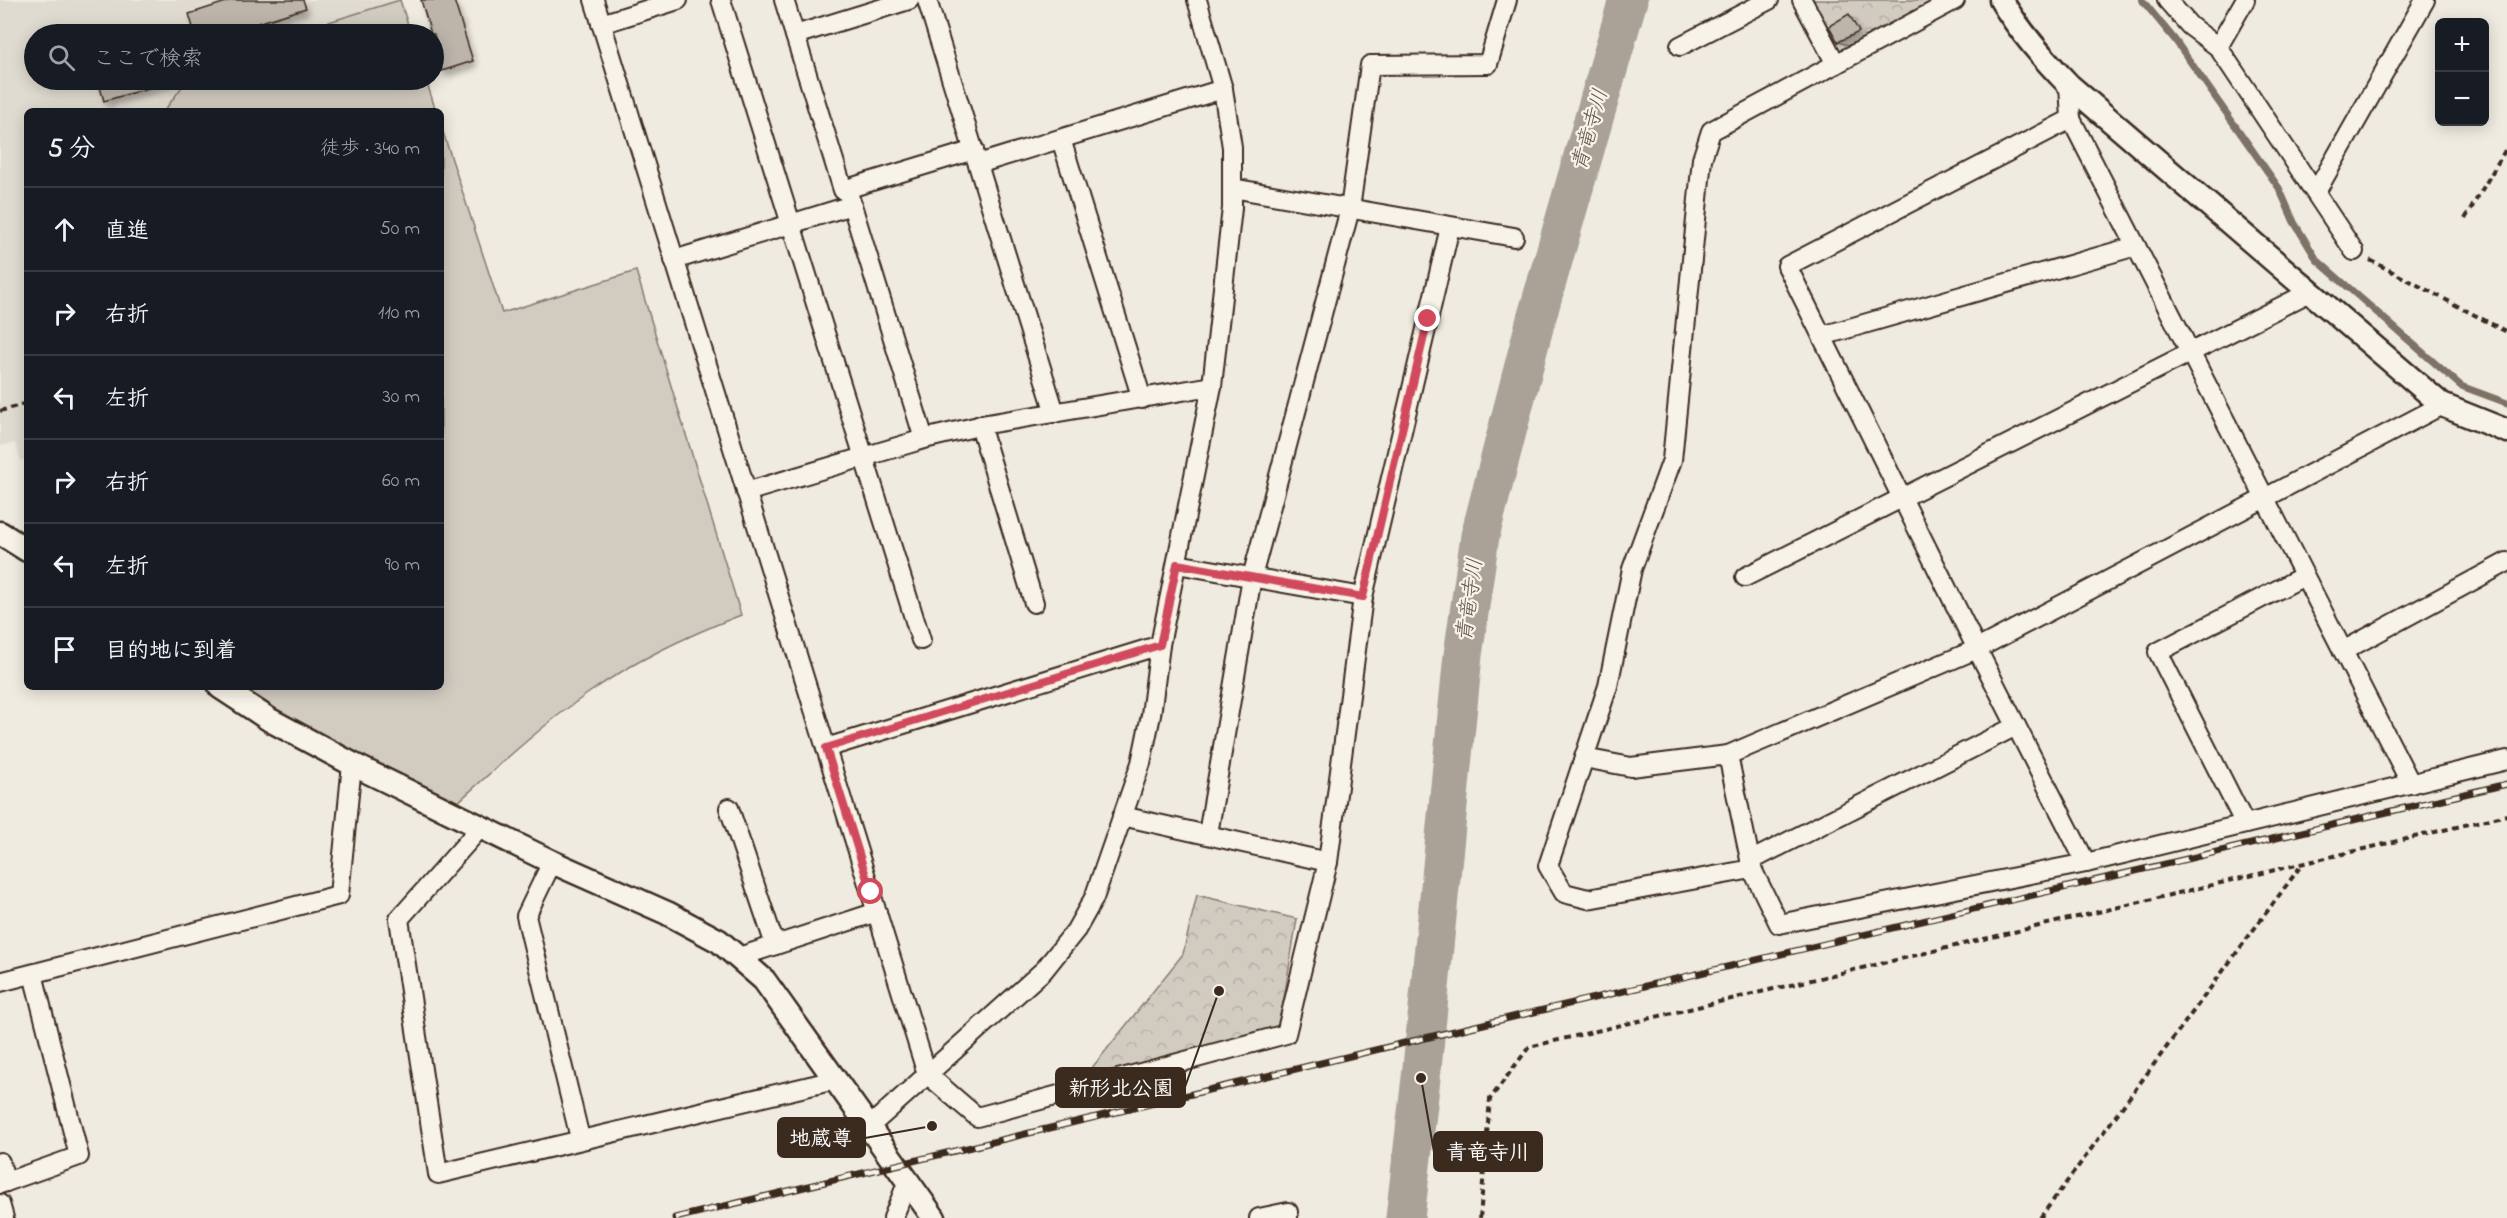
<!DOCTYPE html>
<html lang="ja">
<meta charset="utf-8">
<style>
:root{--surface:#171b24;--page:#242831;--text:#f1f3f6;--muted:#9ea1a6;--line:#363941}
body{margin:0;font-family:"Indie Flower","Klee One",sans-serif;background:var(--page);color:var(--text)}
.controls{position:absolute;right:18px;top:18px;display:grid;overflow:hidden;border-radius:9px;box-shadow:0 3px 15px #0003}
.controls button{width:54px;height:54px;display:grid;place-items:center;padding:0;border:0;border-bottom:2px solid var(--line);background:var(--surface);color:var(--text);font:30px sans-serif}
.stop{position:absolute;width:18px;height:18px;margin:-14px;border:4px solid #d1495b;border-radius:50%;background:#fff}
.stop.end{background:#d1495b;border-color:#fff;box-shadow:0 2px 6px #0008}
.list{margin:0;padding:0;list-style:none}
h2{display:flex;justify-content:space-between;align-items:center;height:78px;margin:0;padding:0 24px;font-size:26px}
h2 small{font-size:20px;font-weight:400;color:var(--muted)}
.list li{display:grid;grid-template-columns:39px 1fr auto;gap:18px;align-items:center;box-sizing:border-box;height:84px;padding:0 24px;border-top:2px solid var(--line)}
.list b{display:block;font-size:22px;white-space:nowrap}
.list em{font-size:20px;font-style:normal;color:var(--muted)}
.icon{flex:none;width:33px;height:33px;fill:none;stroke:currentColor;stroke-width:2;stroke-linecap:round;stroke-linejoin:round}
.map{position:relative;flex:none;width:2507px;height:1218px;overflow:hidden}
.search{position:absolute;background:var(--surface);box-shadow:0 3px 15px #0003;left:24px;top:24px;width:420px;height:66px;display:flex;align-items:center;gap:15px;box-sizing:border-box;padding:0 21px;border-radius:33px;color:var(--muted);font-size:22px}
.panel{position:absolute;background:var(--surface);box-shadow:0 3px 15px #0003;left:24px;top:108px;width:420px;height:582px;border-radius:9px}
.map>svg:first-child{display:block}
.built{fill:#e0dbd0}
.grass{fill:#d1cbc0;stroke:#867a6f;stroke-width:1.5}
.park{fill:url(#park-crowns);stroke:#867a6f;stroke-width:1.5}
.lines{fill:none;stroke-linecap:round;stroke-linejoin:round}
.stream{stroke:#7e7266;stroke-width:7}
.river{stroke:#aaa296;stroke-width:39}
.building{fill:#bdb5aa;stroke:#3b2a1e;stroke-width:1.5;filter:url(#shadow)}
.minor-casing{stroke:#3b2a1e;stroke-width:22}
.tertiary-casing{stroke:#3b2a1e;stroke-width:27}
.path{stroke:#3b2a1e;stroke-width:4;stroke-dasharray:6 4.5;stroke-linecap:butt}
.minor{stroke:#f7f3e8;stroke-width:18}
.tertiary{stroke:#f7f3e8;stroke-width:22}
.rail-casing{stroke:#3b2a1e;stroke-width:7}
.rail{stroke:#f7f3e8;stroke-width:4.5;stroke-dasharray:14;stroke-linecap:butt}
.route{stroke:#d1495b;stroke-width:8}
.labels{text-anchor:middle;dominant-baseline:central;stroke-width:4.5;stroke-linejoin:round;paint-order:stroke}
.water-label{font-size:21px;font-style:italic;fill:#625448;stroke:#f7f3e8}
.leader{fill:none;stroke:#3b2a1e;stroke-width:2}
.callout-dot{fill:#3b2a1e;stroke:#f7f3e8;stroke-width:2}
.callout{fill:#3b2a1e;stroke:#3b2a1e;stroke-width:2}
.callout-label{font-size:21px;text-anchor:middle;font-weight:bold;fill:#fff}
</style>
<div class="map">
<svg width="2507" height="1218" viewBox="0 0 2507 1218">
<defs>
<pattern id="park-crowns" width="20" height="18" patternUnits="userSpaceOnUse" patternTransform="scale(1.5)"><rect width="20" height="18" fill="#d1cbc0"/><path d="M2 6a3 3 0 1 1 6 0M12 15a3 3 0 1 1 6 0" fill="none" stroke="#b4aea5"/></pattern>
<filter id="shadow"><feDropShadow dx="3.5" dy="6" stdDeviation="3" flood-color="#0004"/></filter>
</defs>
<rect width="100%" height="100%" fill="#efebe0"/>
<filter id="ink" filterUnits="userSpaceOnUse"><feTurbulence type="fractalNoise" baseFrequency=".0167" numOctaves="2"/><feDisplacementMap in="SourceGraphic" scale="12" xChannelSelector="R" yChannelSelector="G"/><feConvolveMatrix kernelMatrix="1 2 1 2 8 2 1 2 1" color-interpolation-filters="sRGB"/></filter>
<g filter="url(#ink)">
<polygon class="built" points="0,0 400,0 411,34 34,34 34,80 426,80 436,111 27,111 27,459 21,461 15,443 0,446"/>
<g class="grass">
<polygon points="400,0 411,34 290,34"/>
<polygon points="187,80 426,80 436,111 164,111"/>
<path d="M 441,126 L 502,313 L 636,271 L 741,615 C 689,635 636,660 590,692 C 542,725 499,765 456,804 L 278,715 L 237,687 L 441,687 Z"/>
</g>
<g class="park">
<path d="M 1813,0 L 1943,0 L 1854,45 C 1829,47 1822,19 1813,0 Z"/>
<polygon points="1197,895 1297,919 1279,1029 1083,1079 1183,954"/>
</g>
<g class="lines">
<polyline class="stream" points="2142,0 2175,40 2279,188 2294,222 2317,260 2461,386 2507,403"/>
<polyline class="river" points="1405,1218 1421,1078 1463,655 1480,536 1535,323 1628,0"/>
</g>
<g class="building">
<polygon points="232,0 303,0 306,8 223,34 195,34 189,14"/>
<polygon points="421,0 454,0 473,61 442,71 434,34 431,34"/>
<polygon points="1849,14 1859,32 1838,42 1829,26"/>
<polygon points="98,80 176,80 104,101"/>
</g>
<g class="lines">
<g class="minor-casing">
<g id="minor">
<polyline points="594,0 927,1074 977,1117 1286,1034 1328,862 1363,597 1450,227"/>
<polyline points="721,0 921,640"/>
<polyline points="784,0 843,190 974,150"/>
<polyline points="927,0 1055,413"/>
<polyline points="1802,0 1836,64"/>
<polyline points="2167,0 2190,26 2218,47 2354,251"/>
<polyline points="601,24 678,0"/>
<polyline points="795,35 909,0"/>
<polyline points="1680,46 1769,0"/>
<polyline points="2218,47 2245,0"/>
<polyline points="2069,85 2071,119 1787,266 1977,649 2442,405"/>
<polyline points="2071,119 2411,784"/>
<polyline points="1061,139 1142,399"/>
<polyline points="978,164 1223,89"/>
<polyline points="1232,188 1514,237"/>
<polyline points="847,189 924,439"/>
<polyline points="2316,192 2425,0"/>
<polyline points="674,260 852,205"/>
<polyline points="1822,336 2136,246"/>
<polyline points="980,425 1034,603"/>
<polyline points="746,492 924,439 987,424 1212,386"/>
<polyline points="1177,564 1363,597"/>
<polyline points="1745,577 2310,292"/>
<polyline points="2343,651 2507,562"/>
<polyline points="826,748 1160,645"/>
<polyline points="1728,755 1752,869 1588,899 1564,893 1548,866 1608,686 1632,569 1672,460 1702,159 1711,131 1955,0"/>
<polyline points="1584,758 1631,767 1728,755 1977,649 2086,863 2507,760"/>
<polyline points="729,808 775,945"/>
<polyline points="1122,816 1328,862"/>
<polyline points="2245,824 2158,652 2304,576"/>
<polyline points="481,827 399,919 438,1174 835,1080"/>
<polyline points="1208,834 1252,577 1350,209 1370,65 1488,64 1507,0"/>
<polyline points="1750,861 2016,726"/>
<polyline points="552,862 526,916 580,1138"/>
<polyline points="1752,869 1779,924 2086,863"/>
<polyline points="739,957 877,912"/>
<polyline points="0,982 339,895 352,764"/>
<polyline points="870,1126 1044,970 1076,930 1094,898 1141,763 1151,715 1160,645 1212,386 1232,208 1232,147 1223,89 1197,0"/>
<polyline points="0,1162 6,1182 0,1184"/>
<polyline points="6,1182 79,1156 33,974"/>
<polyline points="0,1204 4,1218"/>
<polyline points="893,1218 908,1181"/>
<polyline points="1259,1218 1288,1212 1288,1218"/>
</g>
</g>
<g class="tertiary-casing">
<g id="tertiary">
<path d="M 2001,0 C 2020,32 2043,58 2069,85 L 2442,405 L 2507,431"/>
<polyline points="0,533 27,550"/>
<polyline points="220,687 270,720 352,764 552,862 667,913 719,941 764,980 934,1218"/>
</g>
</g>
<g class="path">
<polyline points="2465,219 2507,147"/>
<polyline points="2370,260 2507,332"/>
<polyline points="0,411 27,403"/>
<polyline points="1480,1218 1490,1099 1529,1047 2507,815"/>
<polyline points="2040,1218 2303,863"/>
</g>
<use href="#minor" class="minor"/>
<use href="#tertiary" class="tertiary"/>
<g class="rail-casing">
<polyline id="rail" points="675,1218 1517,1016 2507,784"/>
</g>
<use href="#rail" class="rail"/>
</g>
</g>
<g class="lines" filter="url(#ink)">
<polyline class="route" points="871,892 826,748 1160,645 1177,564 1363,597 1428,319"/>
</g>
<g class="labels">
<g class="water-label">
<text transform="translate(1591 130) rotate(-74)">青竜寺川</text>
<text transform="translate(1471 600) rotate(-82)">青竜寺川</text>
</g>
</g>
<path class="leader" d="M1219 991L1185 1087M932 1126L865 1138M1421 1078L1434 1152"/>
<g class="callout-dot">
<circle cx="1219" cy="991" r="6"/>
<circle cx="932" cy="1126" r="6"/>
<circle cx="1421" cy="1078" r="6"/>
</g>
<g class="callout">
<rect x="1056" y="1068" width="129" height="39" rx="6"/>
<rect x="778" y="1118" width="87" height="39" rx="6"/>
<rect x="1434" y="1132" width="108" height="39" rx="6"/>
</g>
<g class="callout-label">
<text x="1121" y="1095">新形北公園</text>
<text x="821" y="1145">地蔵尊</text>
<text x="1488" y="1159">青竜寺川</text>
</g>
</svg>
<div class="controls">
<button>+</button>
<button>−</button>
</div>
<div class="stop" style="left:871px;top:892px"></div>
<div class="stop end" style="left:1428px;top:319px"></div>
<div class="search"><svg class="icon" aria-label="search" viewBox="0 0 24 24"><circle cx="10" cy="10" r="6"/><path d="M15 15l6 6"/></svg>ここで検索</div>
<section class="panel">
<h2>5 分<small>徒歩 · 340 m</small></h2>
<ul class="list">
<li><svg class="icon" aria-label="ahead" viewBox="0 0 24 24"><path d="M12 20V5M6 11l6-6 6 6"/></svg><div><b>直進</b></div><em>50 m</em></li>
<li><svg class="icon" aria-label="right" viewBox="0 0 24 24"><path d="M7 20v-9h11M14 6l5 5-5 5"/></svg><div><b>右折</b></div><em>110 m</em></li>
<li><svg class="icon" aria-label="left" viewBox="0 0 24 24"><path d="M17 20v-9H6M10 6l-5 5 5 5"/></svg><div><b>左折</b></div><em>30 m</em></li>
<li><svg class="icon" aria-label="right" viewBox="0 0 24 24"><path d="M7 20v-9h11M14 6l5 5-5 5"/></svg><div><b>右折</b></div><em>60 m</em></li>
<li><svg class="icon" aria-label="left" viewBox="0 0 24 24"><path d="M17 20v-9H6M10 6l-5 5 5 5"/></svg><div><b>左折</b></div><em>90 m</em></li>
<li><svg class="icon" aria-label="arrive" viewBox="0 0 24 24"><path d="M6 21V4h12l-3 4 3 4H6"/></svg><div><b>目的地に到着</b></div></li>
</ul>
</section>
</div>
